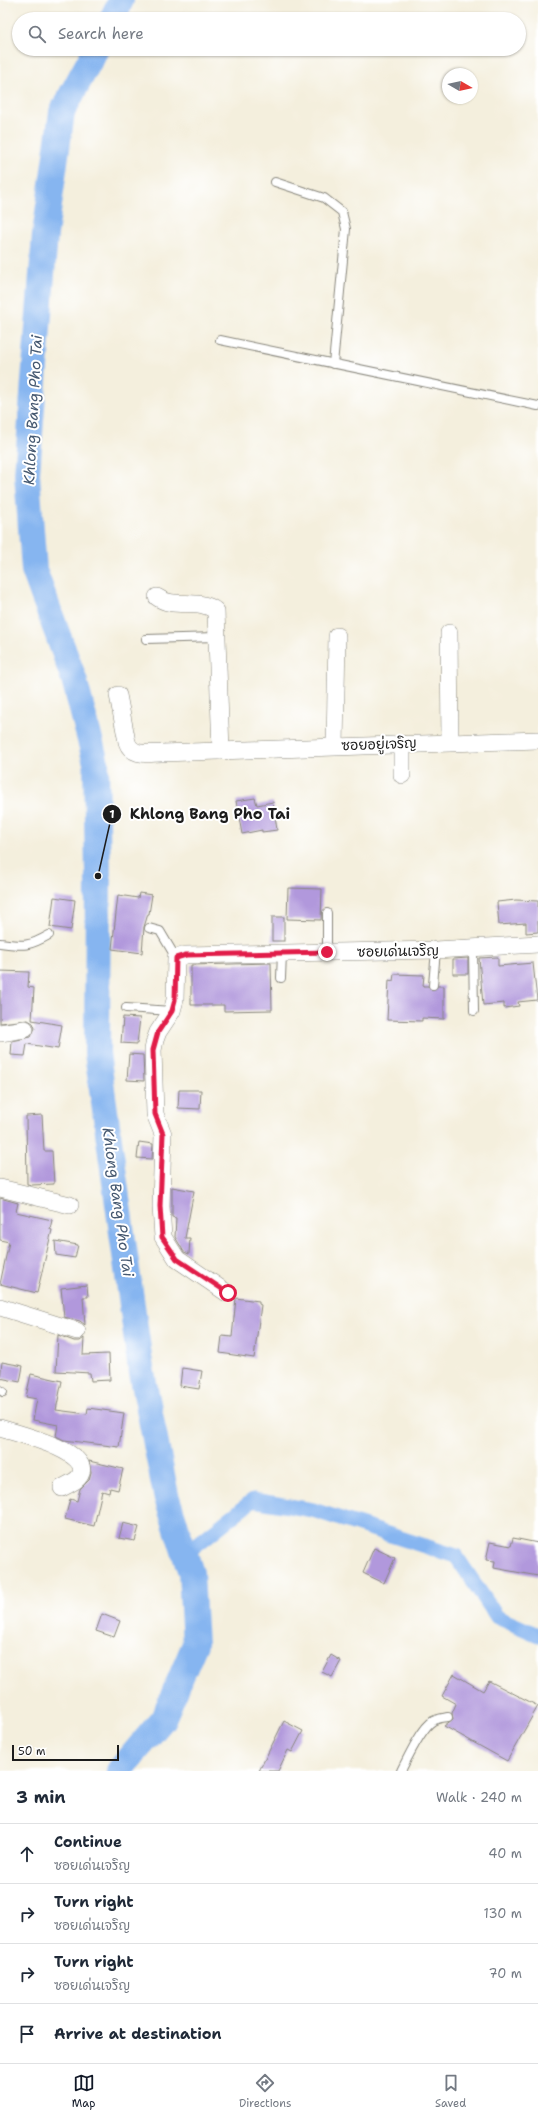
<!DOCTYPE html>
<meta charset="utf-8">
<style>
:root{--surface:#fff;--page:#f2f2f3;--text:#1f2937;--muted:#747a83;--line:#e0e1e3;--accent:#111827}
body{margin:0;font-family:"Shantell Sans","Playpen Sans Thai",sans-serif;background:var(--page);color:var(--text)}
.compass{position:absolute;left:442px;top:68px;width:36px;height:36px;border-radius:50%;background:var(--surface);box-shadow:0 1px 3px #0004;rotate:99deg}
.scale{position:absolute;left:12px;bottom:10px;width:107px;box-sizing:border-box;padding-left:4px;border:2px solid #1c1c1c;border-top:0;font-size:11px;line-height:14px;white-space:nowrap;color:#1c1c1c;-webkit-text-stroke:3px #fff;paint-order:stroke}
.stop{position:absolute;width:12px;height:12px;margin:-9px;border:3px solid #e11d48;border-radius:50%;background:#fff}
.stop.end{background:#e11d48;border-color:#fff;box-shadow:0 1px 4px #0008}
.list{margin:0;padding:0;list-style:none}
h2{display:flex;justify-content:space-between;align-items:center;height:52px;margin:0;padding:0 16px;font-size:17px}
h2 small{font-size:13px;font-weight:400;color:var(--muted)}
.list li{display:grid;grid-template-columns:26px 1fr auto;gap:12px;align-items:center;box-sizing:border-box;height:60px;padding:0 16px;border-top:1px solid var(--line)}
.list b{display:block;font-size:15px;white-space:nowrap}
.list p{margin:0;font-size:13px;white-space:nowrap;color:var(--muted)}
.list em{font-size:13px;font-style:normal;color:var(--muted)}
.icon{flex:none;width:22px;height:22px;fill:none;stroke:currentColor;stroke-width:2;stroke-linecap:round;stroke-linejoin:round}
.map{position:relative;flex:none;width:538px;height:1771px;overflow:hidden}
.search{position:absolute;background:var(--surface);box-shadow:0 1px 3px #0004;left:12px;right:12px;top:12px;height:44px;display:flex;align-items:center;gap:10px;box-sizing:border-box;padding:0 14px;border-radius:22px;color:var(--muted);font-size:15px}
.sheet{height:292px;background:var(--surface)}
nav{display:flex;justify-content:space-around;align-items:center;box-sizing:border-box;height:56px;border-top:1px solid var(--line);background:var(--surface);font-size:11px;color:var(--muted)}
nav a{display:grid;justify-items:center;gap:2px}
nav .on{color:var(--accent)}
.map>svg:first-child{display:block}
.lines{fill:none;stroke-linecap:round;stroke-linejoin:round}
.canal{stroke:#86b5f0;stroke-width:15}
.river{stroke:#86b5f0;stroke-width:26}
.building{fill:#b198dc}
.service-casing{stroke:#88867c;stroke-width:10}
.minor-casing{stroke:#88867c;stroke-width:18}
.service{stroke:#fff;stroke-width:8}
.minor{stroke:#fff;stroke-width:17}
.route{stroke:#e11d48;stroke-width:5}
.labels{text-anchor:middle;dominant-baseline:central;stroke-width:4;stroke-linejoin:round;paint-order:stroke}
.street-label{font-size:14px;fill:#1c1c1c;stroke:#fff}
.water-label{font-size:15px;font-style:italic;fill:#465971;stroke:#fff}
.leader{fill:none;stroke:#1c1c1c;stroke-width:1.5}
.callout-dot{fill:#1c1c1c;stroke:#fff;stroke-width:1.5}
.mark-label{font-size:12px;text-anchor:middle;font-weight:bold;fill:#fff}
.callout-label{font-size:15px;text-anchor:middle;font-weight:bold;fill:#1c1c1c;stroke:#fff;stroke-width:4;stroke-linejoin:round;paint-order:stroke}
</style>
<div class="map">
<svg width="538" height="1771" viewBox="0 0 538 1771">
<rect width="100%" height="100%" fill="#fff"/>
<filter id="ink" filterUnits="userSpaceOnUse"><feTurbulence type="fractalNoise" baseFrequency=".025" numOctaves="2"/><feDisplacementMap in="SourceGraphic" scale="8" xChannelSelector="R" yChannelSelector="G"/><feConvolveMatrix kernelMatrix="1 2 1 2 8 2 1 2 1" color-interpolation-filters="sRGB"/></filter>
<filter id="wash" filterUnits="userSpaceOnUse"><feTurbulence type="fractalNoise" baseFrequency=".012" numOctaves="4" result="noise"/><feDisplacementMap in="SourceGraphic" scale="16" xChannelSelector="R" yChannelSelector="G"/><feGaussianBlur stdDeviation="0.9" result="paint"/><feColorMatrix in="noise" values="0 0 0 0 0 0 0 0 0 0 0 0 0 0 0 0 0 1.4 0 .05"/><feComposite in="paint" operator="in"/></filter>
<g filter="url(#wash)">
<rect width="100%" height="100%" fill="#f4efdd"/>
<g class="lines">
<polyline class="canal" points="185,1554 253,1500 313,1510 456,1556 497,1617 538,1635"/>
<g class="river">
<polyline points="112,19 121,0"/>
<polyline points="96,49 62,112 45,234 27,474 34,570 74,679 96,763 98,876 97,1053 140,1363 166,1495 191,1573 195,1644 163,1719 119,1771"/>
</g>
</g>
<g id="blocks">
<g class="building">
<polygon points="255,798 257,805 273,802 277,830 262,832 262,830 242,834 236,801"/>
<polygon points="288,888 322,889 321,920 287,919"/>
<polygon points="139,893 152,895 149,914 148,914 144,927 142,953 112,949 118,895 138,898"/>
<polygon points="54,897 75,900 71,930 50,927"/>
<polygon points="516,900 538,901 538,932 526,933 526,923 499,925 497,902"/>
<rect x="272" y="917" width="12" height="24"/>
<polygon points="498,957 498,966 533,963 537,1000 518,1002 519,1006 504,1008 504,1003 483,1005 479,958"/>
<polygon points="468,958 468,974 453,974 453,959"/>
<polygon points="271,963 272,1010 224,1011 224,1005 191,1005 191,965"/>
<polygon points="0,971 29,972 28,987 34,988 32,1020 62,1025 58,1049 27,1044 25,1056 11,1055 12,1041 31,1037 35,1028 33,1023 28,1020 0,1023"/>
<polygon points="394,974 424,975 423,986 428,986 432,990 438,986 444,986 444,1019 422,1018 422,1021 387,1020 389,980 393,981"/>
<polygon points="123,1017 140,1018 137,1044 121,1043"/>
<polygon points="129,1054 143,1055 144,1081 127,1080"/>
<polygon points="179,1090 201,1090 200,1109 178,1108"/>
<polygon points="42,1115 44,1151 52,1151 54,1184 32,1185 27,1184 26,1116"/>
<polygon points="139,1142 153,1144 152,1159 137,1158"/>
<polygon points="172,1187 194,1191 185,1238 190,1238 189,1254 184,1252 175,1237 176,1218 172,1217"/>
<polygon points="0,1198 18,1203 16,1212 52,1220 50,1229 52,1230 37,1293 0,1284 9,1242 0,1240"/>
<polygon points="55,1241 78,1245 75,1258 56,1255"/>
<polygon points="87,1285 88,1297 83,1297 85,1325 80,1321 64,1317 61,1288"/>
<polygon points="236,1298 259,1301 259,1304 261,1305 254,1358 220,1353 222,1336 232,1337"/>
<polygon points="58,1335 74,1341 80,1341 84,1338 83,1355 109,1354 110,1380 91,1381 90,1373 56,1371"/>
<polygon points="2,1362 23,1366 20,1382 0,1378"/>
<polygon points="182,1368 202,1371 199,1389 180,1386"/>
<polygon points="31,1374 62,1381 56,1410 87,1414 88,1408 124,1413 119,1447 64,1440 56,1436 58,1425 33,1420 37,1399 26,1397"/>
<polygon points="89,1461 123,1469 118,1490 110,1488 109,1493 102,1491 94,1526 65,1519 70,1499 77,1501 80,1489 89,1480 91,1472"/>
<polygon points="123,1523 139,1527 135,1541 119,1538"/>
<polygon points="513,1538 538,1543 538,1576 494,1568 495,1561 486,1560 490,1542 511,1546"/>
<polygon points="374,1548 395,1558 384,1583 363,1573"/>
<polygon points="102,1614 120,1621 114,1637 96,1631"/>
<polygon points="331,1655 341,1661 332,1677 322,1672"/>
<polygon points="454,1674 483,1691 489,1681 538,1706 507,1761 444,1726 453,1719 452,1713 456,1704 442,1696"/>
<polygon points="284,1721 303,1731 292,1752 288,1750 278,1771 259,1771"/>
</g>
</g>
</g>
<g filter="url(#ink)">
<use href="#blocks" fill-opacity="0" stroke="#88867c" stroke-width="1"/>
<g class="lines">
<g class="service-casing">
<g id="service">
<polyline points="275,182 324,198 342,212 346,229 333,364"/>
<polyline points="220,340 538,406"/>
<polyline points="146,639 217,637"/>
<polyline points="149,928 160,931 176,958"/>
<path d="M 0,943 C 24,946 28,947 49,935"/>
<polyline points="473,949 474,1011"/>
<polyline points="327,952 327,913"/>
<polyline points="281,978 282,953"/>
<polyline points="433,985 436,950"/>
<polyline points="126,1008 172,1011"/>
<polyline points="0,1390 3,1392"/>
<path d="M 401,1771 C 407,1759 422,1727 433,1721 C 438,1718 443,1718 448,1717"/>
</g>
</g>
<g class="minor-casing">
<g id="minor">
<path d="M 157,597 C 174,610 199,597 216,611 L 221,751"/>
<polyline points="449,633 450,742"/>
<path d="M 118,695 L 127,742 C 132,757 148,753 162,753 L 538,740"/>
<polyline points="402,744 402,775"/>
<polyline points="335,746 337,636"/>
<polyline points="0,1033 25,1029"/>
<polyline points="0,1188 70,1205"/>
<polyline points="227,1293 177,1259 163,1237 161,1206 163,1134 155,1114 153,1050 155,1040 158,1032 172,1011 175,1000 176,958 186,955 436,950 538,944"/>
<polyline points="0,1307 77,1331"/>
<path d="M 0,1428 C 15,1433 89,1450 81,1473 C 79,1481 68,1484 62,1488"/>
</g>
</g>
<use href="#service" class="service"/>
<use href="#minor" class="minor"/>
</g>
</g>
<g class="lines" filter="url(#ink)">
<polyline class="route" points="228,1293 177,1259 162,1237 160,1206 163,1134 155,1114 153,1050 158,1032 172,1011 175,1000 176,958 186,955 327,952"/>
</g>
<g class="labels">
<g class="street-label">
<text transform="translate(379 744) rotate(-2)">ซอยอยู่เจริญ</text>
<text transform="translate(398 951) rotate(-1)">ซอยเด่นเจริญ</text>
</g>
<g class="water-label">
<text transform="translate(33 410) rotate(-87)">Khlong Bang Pho Tai</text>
<text transform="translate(118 1202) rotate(82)">Khlong Bang Pho Tai</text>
</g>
</g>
<path class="leader" d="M98 876L112 814"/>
<g class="callout-dot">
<circle cx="98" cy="876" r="4"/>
<circle cx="112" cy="814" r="10"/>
</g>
<g class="mark-label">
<text x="112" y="818">1</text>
</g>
<g class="callout-label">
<text x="210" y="819">Khlong Bang Pho Tai</text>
</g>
</svg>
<svg class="compass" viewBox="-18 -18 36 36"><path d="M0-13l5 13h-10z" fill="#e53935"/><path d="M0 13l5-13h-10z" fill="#747a83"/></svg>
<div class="scale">50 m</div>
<div class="stop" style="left:228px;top:1293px"></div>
<div class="stop end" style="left:327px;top:952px"></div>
<div class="search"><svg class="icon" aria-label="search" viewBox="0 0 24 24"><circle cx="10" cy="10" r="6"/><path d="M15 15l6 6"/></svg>Search here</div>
</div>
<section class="sheet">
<h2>3 min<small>Walk · 240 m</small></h2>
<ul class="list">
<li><svg class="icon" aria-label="ahead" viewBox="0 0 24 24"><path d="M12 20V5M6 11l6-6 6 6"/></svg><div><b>Continue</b><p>ซอยเด่นเจริญ</p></div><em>40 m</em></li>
<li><svg class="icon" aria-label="right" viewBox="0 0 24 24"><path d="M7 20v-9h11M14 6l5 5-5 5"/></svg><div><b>Turn right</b><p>ซอยเด่นเจริญ</p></div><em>130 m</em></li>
<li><svg class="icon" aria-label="right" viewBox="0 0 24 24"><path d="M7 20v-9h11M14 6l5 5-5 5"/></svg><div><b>Turn right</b><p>ซอยเด่นเจริญ</p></div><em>70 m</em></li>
<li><svg class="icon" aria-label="arrive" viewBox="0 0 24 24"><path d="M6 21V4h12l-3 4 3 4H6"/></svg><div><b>Arrive at destination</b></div></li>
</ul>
</section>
<nav>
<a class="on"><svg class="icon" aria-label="map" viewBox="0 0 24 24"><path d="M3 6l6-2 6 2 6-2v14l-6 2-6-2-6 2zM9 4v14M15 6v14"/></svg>Map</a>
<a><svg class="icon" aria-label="directions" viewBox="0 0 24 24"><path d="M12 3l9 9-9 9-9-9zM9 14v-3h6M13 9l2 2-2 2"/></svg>Directions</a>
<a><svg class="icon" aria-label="saved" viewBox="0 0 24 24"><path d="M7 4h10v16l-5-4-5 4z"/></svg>Saved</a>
</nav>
